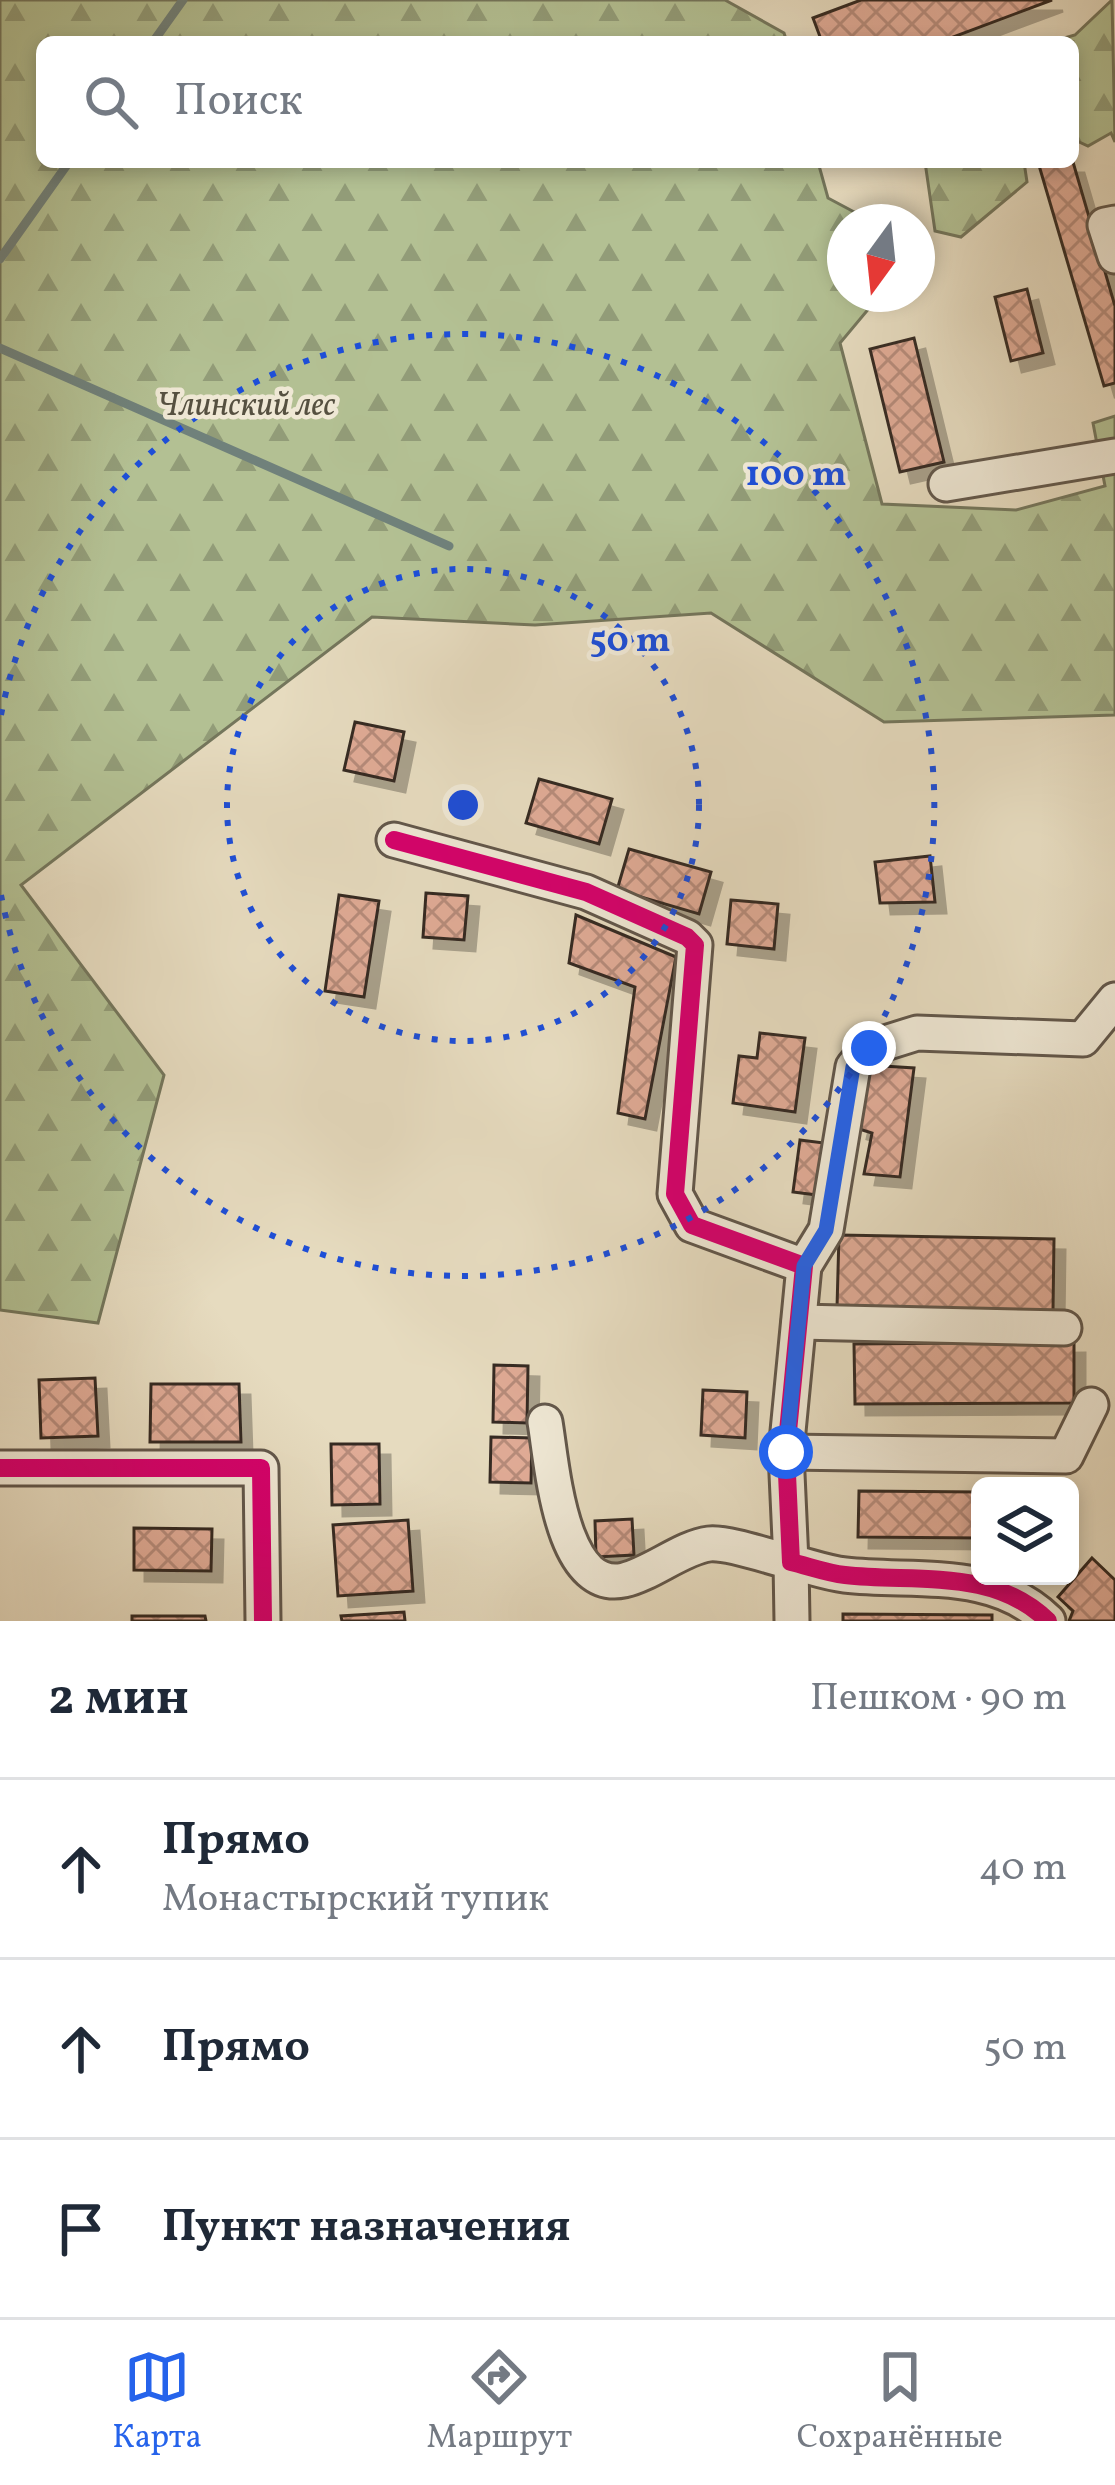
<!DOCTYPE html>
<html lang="ru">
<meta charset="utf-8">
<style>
:root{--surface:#fff;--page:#f6f6f7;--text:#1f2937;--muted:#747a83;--line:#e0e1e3;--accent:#2563eb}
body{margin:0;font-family:Vollkorn,serif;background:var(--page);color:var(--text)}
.controls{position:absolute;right:36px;bottom:36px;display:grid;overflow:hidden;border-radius:18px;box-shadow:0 6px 18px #0003}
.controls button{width:108px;height:108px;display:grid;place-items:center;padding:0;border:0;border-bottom:3px solid var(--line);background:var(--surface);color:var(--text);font:60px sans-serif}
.compass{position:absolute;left:827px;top:204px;width:108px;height:108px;border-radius:50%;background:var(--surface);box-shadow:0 6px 18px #0003;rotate:195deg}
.stop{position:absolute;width:36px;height:36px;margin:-27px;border:9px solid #2563eb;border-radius:50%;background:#fff}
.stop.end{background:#2563eb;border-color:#fff;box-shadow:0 3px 12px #0008}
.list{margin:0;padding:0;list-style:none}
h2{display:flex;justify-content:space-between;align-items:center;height:156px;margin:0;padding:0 48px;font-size:51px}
h2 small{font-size:39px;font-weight:400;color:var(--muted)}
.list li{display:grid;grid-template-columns:78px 1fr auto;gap:36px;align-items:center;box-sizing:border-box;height:180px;padding:0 48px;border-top:3px solid var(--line)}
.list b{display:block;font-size:45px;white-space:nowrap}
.list p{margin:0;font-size:39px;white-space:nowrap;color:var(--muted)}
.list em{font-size:39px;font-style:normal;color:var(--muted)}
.icon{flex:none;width:66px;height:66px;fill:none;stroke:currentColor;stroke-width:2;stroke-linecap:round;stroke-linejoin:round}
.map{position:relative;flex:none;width:1115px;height:1621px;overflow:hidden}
.search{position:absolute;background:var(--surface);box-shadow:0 6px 18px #0003;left:36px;right:36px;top:36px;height:132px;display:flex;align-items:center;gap:30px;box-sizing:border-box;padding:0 42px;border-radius:18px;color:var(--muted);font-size:45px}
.sheet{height:696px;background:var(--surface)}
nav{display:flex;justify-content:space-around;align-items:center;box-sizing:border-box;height:168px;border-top:3px solid var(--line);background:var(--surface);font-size:33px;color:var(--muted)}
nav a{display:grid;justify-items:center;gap:6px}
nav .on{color:var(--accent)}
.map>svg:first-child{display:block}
.forest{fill:url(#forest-firs);stroke:#74765c;stroke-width:3}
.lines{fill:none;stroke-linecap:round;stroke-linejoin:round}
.stream{stroke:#70817b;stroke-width:9}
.building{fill:url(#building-cross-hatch);stroke:#362b24;stroke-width:3;filter:url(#shadow)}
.minor-casing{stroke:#62574b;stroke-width:39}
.minor{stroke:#efe8d5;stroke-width:33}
.cycleway-casing{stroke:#efe8d5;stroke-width:26}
.cycleway{stroke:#d6006c;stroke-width:18}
.route{stroke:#2563eb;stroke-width:15}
.ring{fill:none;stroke:#1d4ed8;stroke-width:6;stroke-dasharray:6 12}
.labels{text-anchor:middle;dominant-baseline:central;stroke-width:9;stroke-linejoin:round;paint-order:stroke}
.park-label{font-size:33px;font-style:italic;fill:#555040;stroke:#efe8d5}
.centre{fill:#1d4ed8;stroke:#efe8d5;stroke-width:6}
.ring-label{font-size:36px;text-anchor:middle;font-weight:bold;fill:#1d4ed8;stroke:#efe8d5;stroke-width:9;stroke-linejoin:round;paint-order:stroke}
</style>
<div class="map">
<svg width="1115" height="1621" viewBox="0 0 1115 1621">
<defs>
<pattern id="forest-firs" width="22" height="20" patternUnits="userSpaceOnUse" patternTransform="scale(3)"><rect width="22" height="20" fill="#b3c093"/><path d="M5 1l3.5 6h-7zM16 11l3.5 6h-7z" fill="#929c78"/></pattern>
<pattern id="building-cross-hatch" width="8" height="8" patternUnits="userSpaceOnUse" patternTransform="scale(3)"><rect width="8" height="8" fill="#e0ab96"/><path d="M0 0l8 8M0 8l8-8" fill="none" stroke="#b68b7a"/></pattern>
<filter id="shadow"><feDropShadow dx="11" dy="11" stdDeviation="0" flood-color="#0004"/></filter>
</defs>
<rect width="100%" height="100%" fill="#e6dbbf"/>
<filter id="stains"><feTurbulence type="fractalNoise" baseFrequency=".00167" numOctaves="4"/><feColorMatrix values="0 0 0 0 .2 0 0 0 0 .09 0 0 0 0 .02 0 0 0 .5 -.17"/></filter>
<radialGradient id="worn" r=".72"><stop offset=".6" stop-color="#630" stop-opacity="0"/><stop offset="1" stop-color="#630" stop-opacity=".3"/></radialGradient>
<g class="forest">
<polygon points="0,0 725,0 784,33 787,42 42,42 42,162 818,162 828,198 873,222 845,222 845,294 881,294 840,343 882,504 1016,510 1105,486 1093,423 1115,416 1115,715 884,722 711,613 535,625 372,617 21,885 164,1075 98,1323 0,1310"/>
<polygon points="1112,0 1115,142 1111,133 1088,146 1073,139 1073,42 1050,42 1075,35"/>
<polygon points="925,162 1024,162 1027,182 961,237 935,231"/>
</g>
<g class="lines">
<g class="stream">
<polyline points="153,42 183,0"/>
<polyline points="0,259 69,162"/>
<polyline points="0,348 449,546"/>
</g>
</g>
<g class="building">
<polygon points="861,0 1052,0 940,42 822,42 813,18"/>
<polygon points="1038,162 1073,162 1115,306 1115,383 1104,386"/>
<polygon points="1027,289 1043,353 1011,361 995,297"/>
<polygon points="914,338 944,462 900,472 870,349"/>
<polygon points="355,722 404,732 394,781 344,770"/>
<polygon points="539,779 612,799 599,844 526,823"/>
<polygon points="629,849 711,872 699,914 617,890"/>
<polygon points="930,856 935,902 880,903 875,862"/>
<polygon points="426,893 468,896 464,940 423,937"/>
<polygon points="339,895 379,901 364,997 325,991"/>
<polygon points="731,900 778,904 774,949 727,944"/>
<polygon points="576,915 676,957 645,1119 618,1113 635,987 569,963"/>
<polygon points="760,1033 805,1038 795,1112 733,1103 739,1056 757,1058"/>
<polygon points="883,1066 914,1068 900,1177 864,1174 872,1133 856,1128 870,1067"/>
<polygon points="800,1140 824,1143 817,1195 793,1192"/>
<polygon points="839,1235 1054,1239 1053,1311 837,1308"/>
<polygon points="1074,1342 1074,1403 855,1404 854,1344"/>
<polygon points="494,1365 528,1366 527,1423 493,1422"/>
<polygon points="95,1378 98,1436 41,1438 39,1380"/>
<polygon points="151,1384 239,1384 241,1442 150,1442"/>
<polygon points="703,1390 747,1392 745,1438 701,1435"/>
<polygon points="491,1437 532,1438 531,1483 490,1482"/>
<polygon points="331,1444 379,1444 380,1504 332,1505"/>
<polygon points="859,1491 980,1492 980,1538 858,1537"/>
<polygon points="632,1519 634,1555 596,1557 595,1521"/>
<polygon points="408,1520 413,1591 338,1596 333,1525"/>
<polygon points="134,1528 212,1529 211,1571 134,1570"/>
<polygon points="1092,1558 1115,1580 1115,1621 1069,1621 1073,1611 1058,1597"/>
<polygon points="404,1612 405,1621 342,1621 341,1616"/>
<polygon points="843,1614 992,1615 992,1621 843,1621"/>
<polygon points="132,1616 205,1616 206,1621 132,1621"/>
</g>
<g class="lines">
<g class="minor-casing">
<g id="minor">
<polyline points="1115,223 1105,225 1115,256"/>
<polyline points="946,484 1115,456"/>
<path d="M 394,840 L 586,892 L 687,937 L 695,945 L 675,1194 L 692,1225 L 804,1266 L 786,1452 L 791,1562 C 808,1566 827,1573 845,1575 C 915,1583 993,1567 1048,1621"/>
<polyline points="804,1266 826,1230 853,1067 869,1048 917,1033 1083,1039 1115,1000"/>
<polyline points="799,1322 1064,1328"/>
<path d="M 545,1422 C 552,1462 560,1594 624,1580 C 651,1574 683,1547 709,1544 C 728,1542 770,1557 791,1562 L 792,1621"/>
<polyline points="786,1452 1066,1456 1091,1405"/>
<polyline points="0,1468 261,1468 263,1621"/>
</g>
</g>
<use href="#minor" class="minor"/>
<g class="cycleway-casing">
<g id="cycleway">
<path d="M 394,840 L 586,892 L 687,937 L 695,945 L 675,1194 L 692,1225 L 804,1266 L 786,1452 L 791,1562 C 808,1566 827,1573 845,1575 C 915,1583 993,1567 1048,1621"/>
<polyline points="0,1468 261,1468 263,1621"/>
</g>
</g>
<use href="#cycleway" class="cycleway"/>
</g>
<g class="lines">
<polyline class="route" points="786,1452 804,1266 826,1230 853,1067 869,1048"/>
</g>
<g class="ring">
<circle cx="463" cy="805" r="236"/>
<path d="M1 715A471 471 0 1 1 1 895"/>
</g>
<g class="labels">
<g class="park-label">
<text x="246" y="407">Члинский лес</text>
</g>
</g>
<circle cx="463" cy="805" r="18" class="centre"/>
<g class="ring-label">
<text x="796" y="485">100 m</text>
<text x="630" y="651">50 m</text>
</g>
<rect width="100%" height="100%" filter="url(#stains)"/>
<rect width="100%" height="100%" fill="url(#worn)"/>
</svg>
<div class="controls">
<button><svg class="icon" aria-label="layers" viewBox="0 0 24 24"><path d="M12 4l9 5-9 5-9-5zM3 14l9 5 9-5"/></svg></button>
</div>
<svg class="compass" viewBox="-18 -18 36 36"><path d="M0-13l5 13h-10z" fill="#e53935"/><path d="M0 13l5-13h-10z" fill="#747a83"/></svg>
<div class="stop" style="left:786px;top:1452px"></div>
<div class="stop end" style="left:869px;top:1048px"></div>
<div class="search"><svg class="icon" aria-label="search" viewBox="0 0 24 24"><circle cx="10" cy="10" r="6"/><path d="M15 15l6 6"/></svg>Поиск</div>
</div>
<section class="sheet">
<h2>2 мин<small>Пешком · 90 m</small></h2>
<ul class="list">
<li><svg class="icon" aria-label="ahead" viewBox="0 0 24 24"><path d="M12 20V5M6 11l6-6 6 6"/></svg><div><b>Прямо</b><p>Монастырский тупик</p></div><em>40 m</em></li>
<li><svg class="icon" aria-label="ahead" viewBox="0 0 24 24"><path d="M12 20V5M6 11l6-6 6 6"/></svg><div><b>Прямо</b></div><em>50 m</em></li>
<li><svg class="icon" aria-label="arrive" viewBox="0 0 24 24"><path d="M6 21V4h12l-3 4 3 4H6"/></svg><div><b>Пункт назначения</b></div></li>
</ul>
</section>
<nav>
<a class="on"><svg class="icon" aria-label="map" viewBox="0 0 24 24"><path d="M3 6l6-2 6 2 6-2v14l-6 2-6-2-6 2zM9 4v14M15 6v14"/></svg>Карта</a>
<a><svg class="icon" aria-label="directions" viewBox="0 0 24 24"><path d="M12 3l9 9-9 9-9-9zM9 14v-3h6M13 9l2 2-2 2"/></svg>Маршрут</a>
<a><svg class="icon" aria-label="saved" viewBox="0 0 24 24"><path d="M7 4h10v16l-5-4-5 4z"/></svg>Сохранённые</a>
</nav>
